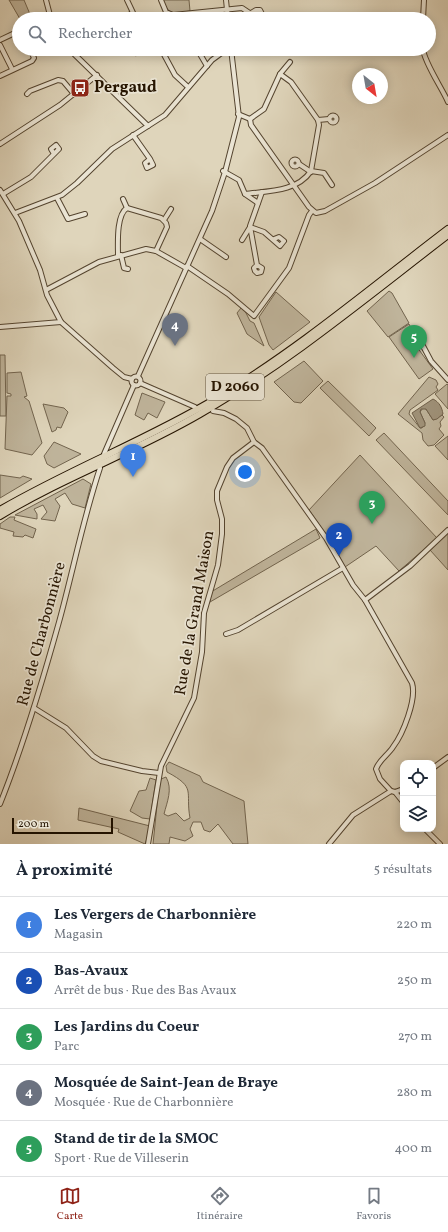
<!DOCTYPE html>
<html lang="fr">
<meta charset="utf-8">
<style>
:root{--surface:#fff;--page:#f2f2f3;--text:#1f2937;--muted:#747a83;--line:#e0e1e3;--accent:#8f2418}
body{margin:0;font-family:Vollkorn,serif;background:var(--page);color:var(--text)}
.controls{position:absolute;right:12px;bottom:12px;display:grid;overflow:hidden;border-radius:8px;box-shadow:0 2px 10px #0003}
.controls button{width:36px;height:36px;display:grid;place-items:center;padding:0;border:0;border-bottom:1px solid var(--line);background:var(--surface);color:var(--text);font:20px sans-serif}
.compass{position:absolute;left:352px;top:68px;width:36px;height:36px;border-radius:50%;background:var(--surface);box-shadow:0 2px 10px #0003;rotate:149deg}
.scale{position:absolute;left:12px;bottom:10px;width:101px;box-sizing:border-box;padding-left:4px;border:2px solid #251400;border-top:0;font-size:11px;line-height:14px;white-space:nowrap;color:#251400;-webkit-text-stroke:3px #eae4d3;paint-order:stroke}
.you{position:absolute;left:245px;top:472px;width:14px;height:14px;margin:-10px;border:3px solid #fff;border-radius:50%;background:#1a73e8;box-shadow:0 0 0 6px #1a73e833}
.badge{display:grid;place-items:center;width:26px;height:26px;border-radius:50%;background:var(--accent);color:#fff;font-size:13px;font-weight:700}
.pin{position:absolute;translate:-50% -33px;filter:drop-shadow(0 1px 2px #0008)}
.pin::after{content:'';position:absolute;top:21px;width:14px;height:12px;background:inherit;clip-path:polygon(0 0,100% 0,50% 100%)}
.list{margin:0;padding:0;list-style:none}
h2{display:flex;justify-content:space-between;align-items:center;height:52px;margin:0;padding:0 16px;font-size:17px}
h2 small{font-size:13px;font-weight:400;color:var(--muted)}
.list li{display:grid;grid-template-columns:26px 1fr auto;gap:12px;align-items:center;box-sizing:border-box;height:56px;padding:0 16px;border-top:1px solid var(--line)}
.list b{display:block;font-size:15px;white-space:nowrap}
.list p{margin:0;font-size:13px;white-space:nowrap;color:var(--muted)}
.list em{font-size:13px;font-style:normal;color:var(--muted)}
.icon{flex:none;width:22px;height:22px;fill:none;stroke:currentColor;stroke-width:2;stroke-linecap:round;stroke-linejoin:round}
.map{position:relative;flex:none;width:448px;height:844px;overflow:hidden}
.search{position:absolute;background:var(--surface);box-shadow:0 2px 10px #0003;left:12px;right:12px;top:12px;height:44px;display:flex;align-items:center;gap:10px;box-sizing:border-box;padding:0 14px;border-radius:22px;color:var(--muted);font-size:15px}
.sheet{height:332px;background:var(--surface)}
nav{display:flex;justify-content:space-around;align-items:center;box-sizing:border-box;height:56px;border-top:1px solid var(--line);background:var(--surface);font-size:11px;color:var(--muted)}
nav a{display:grid;justify-items:center;gap:2px}
nav .on{color:var(--accent)}
.map>svg:first-child{display:block}
.green{fill:#bfb49b;stroke:#72644e}
.water{fill:#a0937b;stroke:#6f604a}
.lines{fill:none;stroke-linecap:round;stroke-linejoin:round}
.minor-casing{stroke:#54442f;stroke-width:6}
.highway-casing{stroke:#251400;stroke-width:8}
.minor{stroke:#eae4d3;stroke-width:4}
.highway{stroke:#dfd5bb;stroke-width:6}
.labels{text-anchor:middle;dominant-baseline:central;stroke-width:3.5;stroke-linejoin:round;paint-order:stroke}
.shield{fill:#eae4d3;stroke:#60523f;stroke-width:1}
.shield-label{font-size:15px;font-weight:bold;fill:#251400}
.poi-label{font-size:16px;font-weight:bold;fill:#251400;stroke:#eae4d3;text-anchor:start}
.street-label{font-size:16px;fill:#251400;stroke:#eae4d3}
</style>
<div class="map">
<svg width="448" height="844" viewBox="0 0 448 844">
<rect width="100%" height="100%" fill="#dfd5bb"/>
<filter id="stains"><feTurbulence type="fractalNoise" baseFrequency=".005" numOctaves="4"/><feColorMatrix values="0 0 0 0 .2 0 0 0 0 .09 0 0 0 0 .02 0 0 0 .5 -.17"/></filter>
<radialGradient id="worn" r=".72"><stop offset=".6" stop-color="#630" stop-opacity="0"/><stop offset="1" stop-color="#630" stop-opacity=".3"/></radialGradient>
<g class="green">
<polygon points="9,0 24,0 32,19 20,19"/>
<path d="M 163,0 L 189,0 L 190,11 C 175,13 169,17 163,0 Z"/>
<polygon points="389,291 392,293 409,323 388,337 367,311"/>
<polygon points="276,292 310,322 273,350 269,345 259,317"/>
<polygon points="241,308 245,311 250,321 254,323 264,346 247,334 237,313"/>
<polygon points="409,324 420,345 417,347 433,369 419,379 389,337"/>
<polygon points="0,355 5,355 6,416 0,416"/>
<polygon points="304,361 323,381 301,403 294,402 274,382"/>
<polygon points="21,372 27,396 24,397 29,401 42,443 32,455 5,449 7,396 11,396 11,394 7,393 7,373"/>
<polygon points="429,377 436,380 438,384 436,387 438,390 410,410 409,414 420,428 422,428 425,423 420,412 423,408 426,409 433,420 442,415 444,417 440,422 441,426 439,429 444,435 434,445 428,446 423,440 422,433 398,414"/>
<polygon points="328,381 376,428 369,436 320,388"/>
<polygon points="447,384 448,385 448,409 435,394"/>
<polygon points="142,393 165,402 157,418 148,413 144,420 135,415"/>
<polygon points="43,404 64,408 68,412 61,428 57,427 56,430 52,432"/>
<polygon points="384,433 448,501 448,515 376,440"/>
<polygon points="448,436 448,460 435,446"/>
<polygon points="54,442 81,454 54,468 47,464 44,456"/>
<polygon points="360,455 437,538 399,571 376,546 345,567 332,543 309,510"/>
<polygon points="0,475 20,478 23,476 32,479 0,498"/>
<polygon points="83,479 91,484 85,508 72,504 65,493 55,499 60,506 55,521 41,519 47,512 43,505 34,509 37,514 37,519 15,515"/>
<polygon points="10,517 15,517 14,520 36,529 33,538 25,535 23,537 13,536 14,532 0,528 0,524"/>
<polygon points="316,529 320,538 210,602 211,592"/>
<polygon points="448,533 448,570 430,550"/>
<path d="M 169,762 L 200,776 L 203,782 L 244,801 L 248,844 L 233,844 L 218,824 L 210,832 L 204,830 L 201,822 L 193,822 L 190,829 L 193,836 L 185,841 L 170,837 L 169,844 L 153,844 L 159,786 L 161,779 L 166,777 C 173,789 167,802 164,814 L 168,816 L 176,813 L 184,821 L 190,818 C 185,791 197,788 167,772 L 166,766 Z"/>
<polygon points="150,778 156,780 150,819 142,818 130,811 139,791 146,790"/>
<polygon points="79,808 150,826 148,836 145,844 118,832 119,829 78,820"/>
</g>
<path class="water" d="M 433,399 C 439,402 442,407 443,414 L 437,419 L 433,420 L 426,409 L 421,409 L 420,412 L 425,423 L 425,426 L 420,428 L 412,413 Z"/>
<g class="lines">
<g class="minor-casing">
<g id="minor">
<polyline points="46,0 51,19"/>
<polyline points="127,0 136,19"/>
<polyline points="161,0 166,12 173,15 242,8 254,16 260,16 262,14 260,10 256,10 251,13"/>
<polyline points="226,0 228,19"/>
<polyline points="124,19 132,13"/>
<polyline points="423,19 424,0"/>
<polyline points="0,40 19,31"/>
<polyline points="0,45 12,69"/>
<polyline points="69,49 148,126"/>
<polyline points="161,49 175,75 188,87"/>
<polyline points="197,49 207,66"/>
<path d="M 423,49 C 424,62 442,88 448,102"/>
<polyline points="136,53 143,49"/>
<polyline points="280,74 290,62"/>
<polyline points="0,76 32,61 34,58 30,49"/>
<polyline points="27,94 30,91 58,80 63,81 74,94"/>
<polyline points="238,114 250,119"/>
<circle cx="333" cy="119" r="3.5"/>
<polyline points="250,119 251,125 309,207 316,213 325,211 375,183 448,135"/>
<polyline points="318,120 329,119"/>
<polyline points="133,135 150,159 145,163 147,168 153,165 150,159"/>
<polyline points="0,144 60,105 97,75"/>
<circle cx="295" cy="163" r="3.5"/>
<polyline points="299,164 311,172"/>
<path d="M 223,171 L 239,180 L 245,194 C 268,191 297,192 311,171 L 319,125 L 318,120 L 291,82 L 280,74 L 264,109 L 250,119"/>
<polyline points="311,171 324,173 332,185"/>
<polyline points="0,190 19,221 40,270 47,295 61,322 113,368 124,377 132,379"/>
<polyline points="3,194 31,177 59,149 56,145 51,149 54,154"/>
<polyline points="245,194 258,203"/>
<polyline points="57,198 68,219 85,214"/>
<polyline points="123,199 127,208"/>
<polyline points="15,213 62,195 77,183 112,149 165,115 212,60 227,49"/>
<polyline points="164,220 171,209"/>
<polyline points="200,239 226,257"/>
<polyline points="242,240 250,227 264,232 280,246 284,241 279,237 274,239"/>
<polyline points="121,255 124,268 128,269"/>
<path d="M 118,256 C 118,244 116,215 127,208 L 161,218 L 166,223 L 167,227 L 156,251"/>
<polyline points="257,265 262,268 261,272 257,273 255,271 254,268 257,265 250,226 262,192"/>
<polyline points="187,266 228,294 254,316 289,268 309,215 312,211"/>
<polyline points="46,290 99,262 146,249 156,251 186,268"/>
<polyline points="0,327 61,322"/>
<polyline points="414,329 431,361 448,380"/>
<polyline points="138,376 212,211 225,172 239,117 231,49"/>
<circle cx="136" cy="381" r="4.5"/>
<polyline points="140,383 195,407"/>
<path d="M 213,411 L 224,413 L 236,419 L 247,428 L 254,442 L 262,448 L 326,538 L 353,585 L 365,600 L 412,683 C 417,699 403,734 393,747 C 388,755 379,760 376,769 L 380,779 L 391,791"/>
<polyline points="104,454 134,385"/>
<polyline points="365,600 410,566 448,530"/>
<polyline points="226,634 238,630 343,568"/>
<polyline points="34,708 66,728 93,756 101,761 142,771 159,773"/>
<polyline points="433,768 448,757"/>
<polyline points="395,792 403,802"/>
<path d="M 0,804 C 24,744 42,683 59,622 C 73,571 83,519 100,468"/>
<polyline points="425,829 440,844"/>
<polyline points="148,844 161,766 194,698 202,652 204,613 218,565 222,534 222,519 217,500 217,491 227,467 233,458 254,442"/>
<polyline points="329,844 353,815 391,791 395,792 403,789"/>
</g>
</g>
<g class="highway-casing">
<g id="highway">
<path d="M 0,510 C 70,469 147,440 217,398 C 299,349 373,286 448,229"/>
<path d="M 0,516 C 64,477 135,452 200,414 C 288,363 367,297 448,235"/>
</g>
</g>
<use href="#minor" class="minor"/>
<use href="#highway" class="highway"/>
</g>
<defs>
<g id="bus-square" transform="scale(1)"><rect x="-9" y="-9" width="18" height="18" rx="4" fill="#8f2418" stroke="#eae4d3"/><path d="M-5-6H5V4H4V6H2V4H-2V6H-4V4H-5ZM-3.5-4V0h7V-4ZM-3.5 1.2v1.5H-2V1.2ZM2 1.2v1.5H3.5V1.2Z" fill="#fff"/></g>
</defs>
<g fill-rule="evenodd">
<use href="#bus-square" x="80" y="88"/>
</g>
<g class="labels">
<rect class="shield" x="206" y="374" width="58" height="26" rx="3"/>
<g class="shield-label">
<text x="235" y="387">D 2060</text>
</g>
<g class="poi-label">
<text x="94" y="88">Pergaud</text>
</g>
<g class="street-label">
<text transform="translate(195 613) rotate(-80)">Rue de la Grand Maison</text>
<text transform="translate(42 634) rotate(-75)">Rue de Charbonnière</text>
</g>
</g>
<rect width="100%" height="100%" filter="url(#stains)"/>
<rect width="100%" height="100%" fill="url(#worn)"/>
</svg>
<div class="controls">
<button><svg class="icon" aria-label="locate" viewBox="0 0 24 24"><circle cx="12" cy="12" r="6"/><path d="M12 2v4M12 18v4M2 12h4M18 12h4"/></svg></button>
<button><svg class="icon" aria-label="layers" viewBox="0 0 24 24"><path d="M12 4l9 5-9 5-9-5zM3 14l9 5 9-5"/></svg></button>
</div>
<svg class="compass" viewBox="-18 -18 36 36"><path d="M0-13l5 13h-10z" fill="#e53935"/><path d="M0 13l5-13h-10z" fill="#747a83"/></svg>
<div class="scale">200 m</div>
<div class="you"></div>
<div class="pin badge" style="left:133px;top:477px;background:#3f7fe0">1</div>
<div class="pin badge" style="left:339px;top:556px;background:#1a4fb4">2</div>
<div class="pin badge" style="left:372px;top:524px;background:#2e9e5b">3</div>
<div class="pin badge" style="left:175px;top:346px;background:#6b7280">4</div>
<div class="pin badge" style="left:414px;top:358px;background:#2e9e5b">5</div>
<div class="search"><svg class="icon" aria-label="search" viewBox="0 0 24 24"><circle cx="10" cy="10" r="6"/><path d="M15 15l6 6"/></svg>Rechercher</div>
</div>
<section class="sheet">
<h2>À proximité<small>5 résultats</small></h2>
<ul class="list">
<li><span class="badge" style="background:#3f7fe0">1</span><div><b>Les Vergers de Charbonnière</b><p>Magasin</p></div><em>220 m</em></li>
<li><span class="badge" style="background:#1a4fb4">2</span><div><b>Bas-Avaux</b><p>Arrêt de bus · Rue des Bas Avaux</p></div><em>250 m</em></li>
<li><span class="badge" style="background:#2e9e5b">3</span><div><b>Les Jardins du Coeur</b><p>Parc</p></div><em>270 m</em></li>
<li><span class="badge" style="background:#6b7280">4</span><div><b>Mosquée de Saint-Jean de Braye</b><p>Mosquée · Rue de Charbonnière</p></div><em>280 m</em></li>
<li><span class="badge" style="background:#2e9e5b">5</span><div><b>Stand de tir de la SMOC</b><p>Sport · Rue de Villeserin</p></div><em>400 m</em></li>
</ul>
</section>
<nav>
<a class="on"><svg class="icon" aria-label="map" viewBox="0 0 24 24"><path d="M3 6l6-2 6 2 6-2v14l-6 2-6-2-6 2zM9 4v14M15 6v14"/></svg>Carte</a>
<a><svg class="icon" aria-label="directions" viewBox="0 0 24 24"><path d="M12 3l9 9-9 9-9-9zM9 14v-3h6M13 9l2 2-2 2"/></svg>Itinéraire</a>
<a><svg class="icon" aria-label="saved" viewBox="0 0 24 24"><path d="M7 4h10v16l-5-4-5 4z"/></svg>Favoris</a>
</nav>
